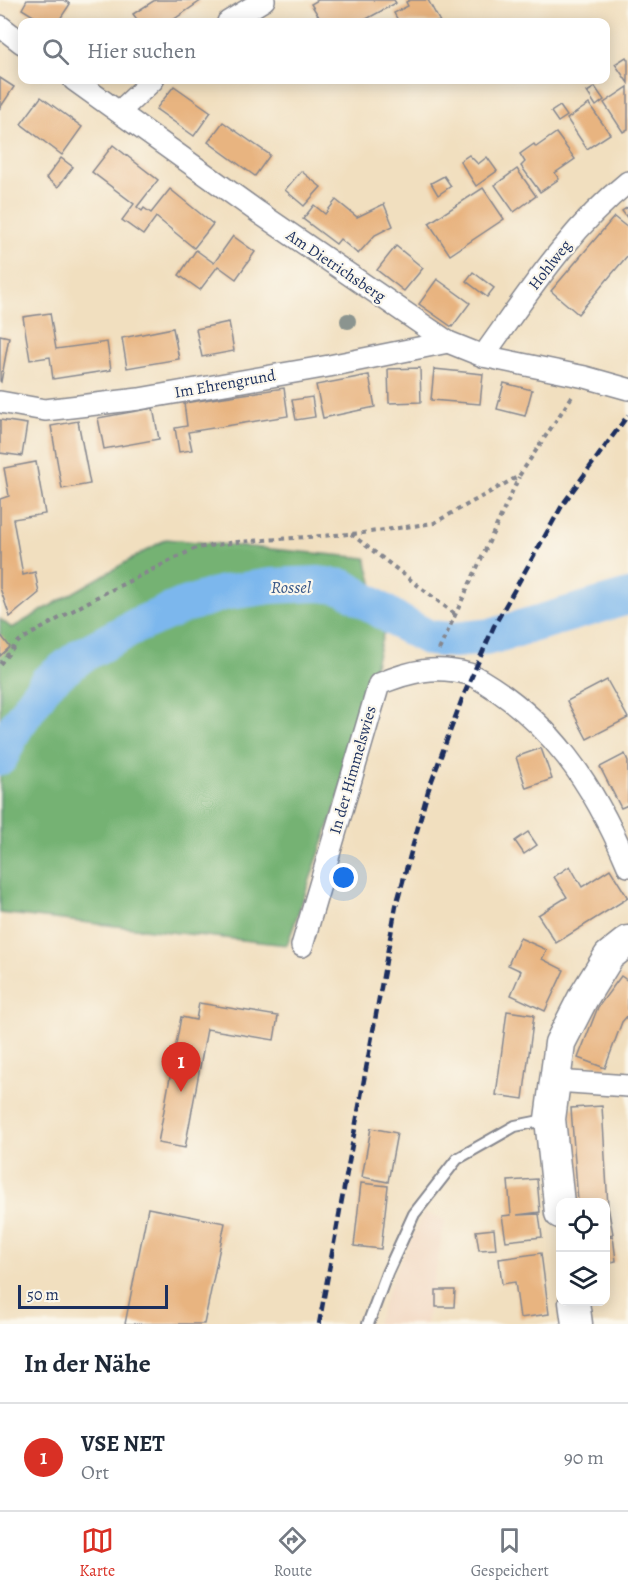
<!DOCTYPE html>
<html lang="de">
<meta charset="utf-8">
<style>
:root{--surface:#fff;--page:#f6f6f7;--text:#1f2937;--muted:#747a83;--line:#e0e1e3;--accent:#d93025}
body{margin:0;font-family:Alegreya,serif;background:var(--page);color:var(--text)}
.controls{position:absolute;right:18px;bottom:18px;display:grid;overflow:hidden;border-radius:12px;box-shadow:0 3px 15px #0003}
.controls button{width:54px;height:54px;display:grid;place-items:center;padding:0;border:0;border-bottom:2px solid var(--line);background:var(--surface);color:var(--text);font:30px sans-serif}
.scale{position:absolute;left:18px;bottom:15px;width:150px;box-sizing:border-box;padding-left:6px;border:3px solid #1b2f5e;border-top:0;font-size:16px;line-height:21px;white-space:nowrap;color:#1b2f5e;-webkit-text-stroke:4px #fbf7ec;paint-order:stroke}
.you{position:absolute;left:344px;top:878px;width:21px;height:21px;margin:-15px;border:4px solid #fff;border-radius:50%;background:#1a73e8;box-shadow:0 0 0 9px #1a73e833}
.badge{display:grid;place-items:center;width:39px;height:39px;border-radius:50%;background:var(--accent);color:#fff;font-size:20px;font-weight:700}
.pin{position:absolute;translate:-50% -50px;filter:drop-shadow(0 2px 3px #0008)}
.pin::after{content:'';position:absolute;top:32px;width:21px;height:18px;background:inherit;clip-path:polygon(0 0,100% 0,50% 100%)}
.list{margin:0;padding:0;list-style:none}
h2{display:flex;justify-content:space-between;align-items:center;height:78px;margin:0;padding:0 24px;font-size:26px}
h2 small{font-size:20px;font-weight:400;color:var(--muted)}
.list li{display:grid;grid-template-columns:39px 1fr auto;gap:18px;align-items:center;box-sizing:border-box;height:108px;padding:0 24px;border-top:2px solid var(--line)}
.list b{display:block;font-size:22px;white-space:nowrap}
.list p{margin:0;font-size:20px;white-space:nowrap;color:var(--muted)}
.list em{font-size:20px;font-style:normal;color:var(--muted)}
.icon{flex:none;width:33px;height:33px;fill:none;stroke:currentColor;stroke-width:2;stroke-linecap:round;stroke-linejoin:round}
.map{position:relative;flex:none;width:628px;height:1324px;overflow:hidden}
.search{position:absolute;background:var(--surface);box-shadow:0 3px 15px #0003;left:18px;right:18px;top:18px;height:66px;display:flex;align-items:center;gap:15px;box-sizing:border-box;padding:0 21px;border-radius:12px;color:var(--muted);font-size:22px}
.sheet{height:186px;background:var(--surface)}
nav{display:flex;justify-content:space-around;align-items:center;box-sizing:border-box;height:84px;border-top:2px solid var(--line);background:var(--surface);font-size:16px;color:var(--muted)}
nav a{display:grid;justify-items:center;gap:3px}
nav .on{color:var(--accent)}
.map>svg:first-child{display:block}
.built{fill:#f2d5be}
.forest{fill:#74b273;stroke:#487068;stroke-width:1.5}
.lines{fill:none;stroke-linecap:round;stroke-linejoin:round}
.river{stroke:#7cb7ed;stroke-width:36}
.building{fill:#e8b480}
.lane-casing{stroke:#86878e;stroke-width:14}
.street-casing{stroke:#86878e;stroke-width:24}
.secondary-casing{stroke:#86878e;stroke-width:33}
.path{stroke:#86878e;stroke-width:4;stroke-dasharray:4.5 4.5;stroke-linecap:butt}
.lane{stroke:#fff;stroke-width:10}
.street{stroke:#fff;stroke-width:21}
.secondary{stroke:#fff;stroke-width:30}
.rail{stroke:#1b2f5e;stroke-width:4.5;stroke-dasharray:9 4.5;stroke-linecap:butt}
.tree{fill:#8b948f}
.labels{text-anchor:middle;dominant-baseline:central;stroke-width:4.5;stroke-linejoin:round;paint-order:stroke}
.street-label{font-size:16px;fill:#1b2f5e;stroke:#fbf7ec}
.water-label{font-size:18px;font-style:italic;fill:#385889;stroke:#fbf7ec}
</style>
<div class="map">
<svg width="628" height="1324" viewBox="0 0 628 1324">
<rect width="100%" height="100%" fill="#fbf7ec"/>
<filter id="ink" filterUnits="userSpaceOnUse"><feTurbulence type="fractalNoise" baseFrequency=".0167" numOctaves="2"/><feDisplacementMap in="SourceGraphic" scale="12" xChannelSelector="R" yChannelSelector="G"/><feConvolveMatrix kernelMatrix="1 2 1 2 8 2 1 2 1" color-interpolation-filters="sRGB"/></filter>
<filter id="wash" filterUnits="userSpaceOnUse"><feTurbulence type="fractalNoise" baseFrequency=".008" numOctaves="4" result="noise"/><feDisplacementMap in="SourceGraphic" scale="24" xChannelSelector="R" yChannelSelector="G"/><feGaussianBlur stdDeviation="1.35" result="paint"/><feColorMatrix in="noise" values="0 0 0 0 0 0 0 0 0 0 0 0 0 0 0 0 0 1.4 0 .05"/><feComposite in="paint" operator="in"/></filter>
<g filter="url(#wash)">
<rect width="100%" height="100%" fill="#f1dfbf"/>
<polygon class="built" points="425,1212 445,1221 426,1324 376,1324 395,1272"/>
<polygon class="forest" points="166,539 366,558 384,631 338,800 287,945 0,913 0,619 12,628"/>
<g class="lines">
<polyline class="river" points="0,758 15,728 47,682 82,655 138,625 182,606 223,593 271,586 319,584 344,587 401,623 429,638 454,640 493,636 628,597"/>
</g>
<g id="blocks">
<g class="building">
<polygon points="27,0 64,0 70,4 58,22 43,22 22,9"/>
<polygon points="155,0 202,0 170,22 139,22 133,14"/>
<polygon points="318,0 394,0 396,3 361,22 322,22 311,4"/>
<polygon points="410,0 428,0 440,22 399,22 394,13 408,6 406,2"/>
<polygon points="626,57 628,60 628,83 615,64"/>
<polygon points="0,78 14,87 0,108"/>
<polygon points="174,86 211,112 194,136 156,109"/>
<polygon points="595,87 604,100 596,106 587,92"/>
<polygon points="628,87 628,129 623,132 604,103"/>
<polygon points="41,97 82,127 62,155 21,124"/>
<polygon points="589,104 610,134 587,149 567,119"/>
<polygon points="560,106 567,116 558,122 551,112"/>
<polygon points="223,122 270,155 255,176 208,142"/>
<polygon points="556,133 575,159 555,173 559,179 540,192 521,166 525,162 520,154 534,144 536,147"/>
<polygon points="113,145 158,180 137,207 142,211 144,208 151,213 170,189 213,224 194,248 156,217 143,235 122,220 134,204 92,172"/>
<polygon points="469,155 478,164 487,157 497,171 476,186 460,161"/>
<polygon points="61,158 73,167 58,187 46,178"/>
<polygon points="517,169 536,196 514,212 495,185"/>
<polygon points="301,171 321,187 304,206 285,190"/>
<polygon points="444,176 451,186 438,195 431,183"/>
<polygon points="483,188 504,219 450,255 429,223"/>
<polygon points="336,200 357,217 384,204 393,226 375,235 358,254 340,239 336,244 303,219 314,205 325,214"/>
<polygon points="628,207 628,219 622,211"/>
<polygon points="614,217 628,228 628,255 578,314 551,291"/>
<polygon points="233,236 255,252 236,279 218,266 200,290 179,275 196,250 214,263"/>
<polygon points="396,246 423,268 404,291 377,270"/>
<polygon points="473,272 494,288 487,297 466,281"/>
<polygon points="437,279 470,303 452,327 419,304"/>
<polygon points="50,313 56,349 107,342 111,370 53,379 50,357 30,360 23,317"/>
<polygon points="229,322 234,351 202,357 196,329"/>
<polygon points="173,328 179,359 127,368 122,338"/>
<polygon points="0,335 9,337 1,382 0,381"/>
<polygon points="420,368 421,402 389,403 388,369"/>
<polygon points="434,369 483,374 480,404 431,400"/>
<polygon points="369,375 375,407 323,418 316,385"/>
<polygon points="504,383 532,390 525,416 497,409"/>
<polygon points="284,388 288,416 188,432 192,450 179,452 175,428 187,426 184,403"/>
<polygon points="312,397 315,417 296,420 292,400"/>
<polygon points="153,408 159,439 104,449 98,418"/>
<polygon points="0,420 27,424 22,456 0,453"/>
<polygon points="78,421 90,484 62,489 51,426"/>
<polygon points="36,462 45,514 13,519 23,575 35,572 39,593 10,617 0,588 0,499 9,496 4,468"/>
<polygon points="0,634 10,647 0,656"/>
<polygon points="607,680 628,718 587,739 567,701"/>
<polygon points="541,748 552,779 526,788 516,757"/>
<polygon points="625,754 628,761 628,805 621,808 600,767"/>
<polygon points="528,832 537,845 524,854 515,841"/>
<polygon points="570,866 582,887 610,869 628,898 556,943 538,915 567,897 554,877"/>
<polygon points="520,938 547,950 542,959 564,970 545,1011 511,995 521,971 508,965"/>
<polygon points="621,976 628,981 628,1015 622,1022 605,1068 578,1058 598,1007"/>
<polygon points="199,1003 278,1016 274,1040 207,1029 185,1148 158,1143 181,1017 196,1020"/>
<polygon points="507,1011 534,1015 523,1099 496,1095"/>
<polygon points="602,1106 608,1207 613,1234 606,1236 606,1203 578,1202 571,1108"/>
<polygon points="371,1128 397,1133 388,1182 362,1177"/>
<polygon points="537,1179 540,1212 517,1215 539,1214 542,1237 506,1241 502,1216 511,1215 508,1181"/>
<polygon points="361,1183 388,1186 381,1249 354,1246"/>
<polygon points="148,1208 225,1223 204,1324 125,1324"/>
<polygon points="494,1229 496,1249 479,1250 476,1231"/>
<polygon points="613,1236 616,1261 606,1263 606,1237"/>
<polygon points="541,1253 549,1314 520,1318 515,1282 502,1284 499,1259"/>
<polygon points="436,1290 455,1290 454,1307 436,1307"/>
</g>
</g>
</g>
<g filter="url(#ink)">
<use href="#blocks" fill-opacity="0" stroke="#86878e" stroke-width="1.5"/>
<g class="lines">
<g class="lane-casing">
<polyline id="lane" points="368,1324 387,1273 414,1214 457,1159 515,1126 550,1119"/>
</g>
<g class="street-casing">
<g id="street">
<polyline points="228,22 264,0"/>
<polyline points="0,26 22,43"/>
<polyline points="74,80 258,212 448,342 483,356 585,377 628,389"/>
<polyline points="119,112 153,80"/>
<path d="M 483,356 C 527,295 569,229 628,182"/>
<polyline points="0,402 45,410 139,399 329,366 448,342"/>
<path d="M 472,675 C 550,718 594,785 628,866"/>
<path d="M 302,946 L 379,684 C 411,671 435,665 469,674"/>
<polyline points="556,1081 628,1086"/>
</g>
</g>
<g class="secondary-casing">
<g id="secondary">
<polyline points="560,1213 550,1119 560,1043 583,998 609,956 628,941"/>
<polyline points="574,1302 577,1324"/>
</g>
</g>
<g class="path">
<polyline points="351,534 455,614"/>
<polyline points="439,650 519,477"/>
<polyline points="0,664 19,641 97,597 196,548 237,542 363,533 434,523 519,476 573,395"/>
</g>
<use href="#lane" class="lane"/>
<use href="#street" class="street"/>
<use href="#secondary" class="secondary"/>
<polyline class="rail" points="319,1324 396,906 428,791 462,699 494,626 563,504 628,415"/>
</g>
<circle class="tree" cx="348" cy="321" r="8"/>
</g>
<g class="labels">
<g class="street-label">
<text transform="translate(550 265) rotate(-52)">Hohlweg</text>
<text transform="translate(336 266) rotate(34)">Am Dietrichsberg</text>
<text transform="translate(225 384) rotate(-10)">Im Ehrengrund</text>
<text transform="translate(353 770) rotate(-74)">In der Himmelswies</text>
</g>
<g class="water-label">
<text x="291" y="587">Rossel</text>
</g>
</g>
</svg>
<div class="controls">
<button><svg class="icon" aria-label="locate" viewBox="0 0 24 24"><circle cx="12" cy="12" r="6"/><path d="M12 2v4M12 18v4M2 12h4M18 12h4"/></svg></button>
<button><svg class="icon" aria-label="layers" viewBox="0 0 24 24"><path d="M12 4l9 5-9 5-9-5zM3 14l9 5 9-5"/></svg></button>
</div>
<div class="scale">50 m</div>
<div class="you"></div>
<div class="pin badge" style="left:181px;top:1092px">1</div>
<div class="search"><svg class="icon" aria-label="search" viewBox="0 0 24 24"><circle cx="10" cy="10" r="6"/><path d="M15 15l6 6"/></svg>Hier suchen</div>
</div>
<section class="sheet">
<h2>In der Nähe<small></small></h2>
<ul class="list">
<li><span class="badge">1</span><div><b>VSE NET</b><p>Ort</p></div><em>90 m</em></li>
</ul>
</section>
<nav>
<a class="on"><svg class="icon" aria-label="map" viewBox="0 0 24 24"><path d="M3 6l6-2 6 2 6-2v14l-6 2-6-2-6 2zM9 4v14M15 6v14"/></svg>Karte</a>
<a><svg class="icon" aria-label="directions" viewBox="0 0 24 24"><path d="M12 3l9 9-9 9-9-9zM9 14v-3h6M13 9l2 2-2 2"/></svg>Route</a>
<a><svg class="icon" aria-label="saved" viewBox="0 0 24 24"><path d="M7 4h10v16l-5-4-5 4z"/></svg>Gespeichert</a>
</nav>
